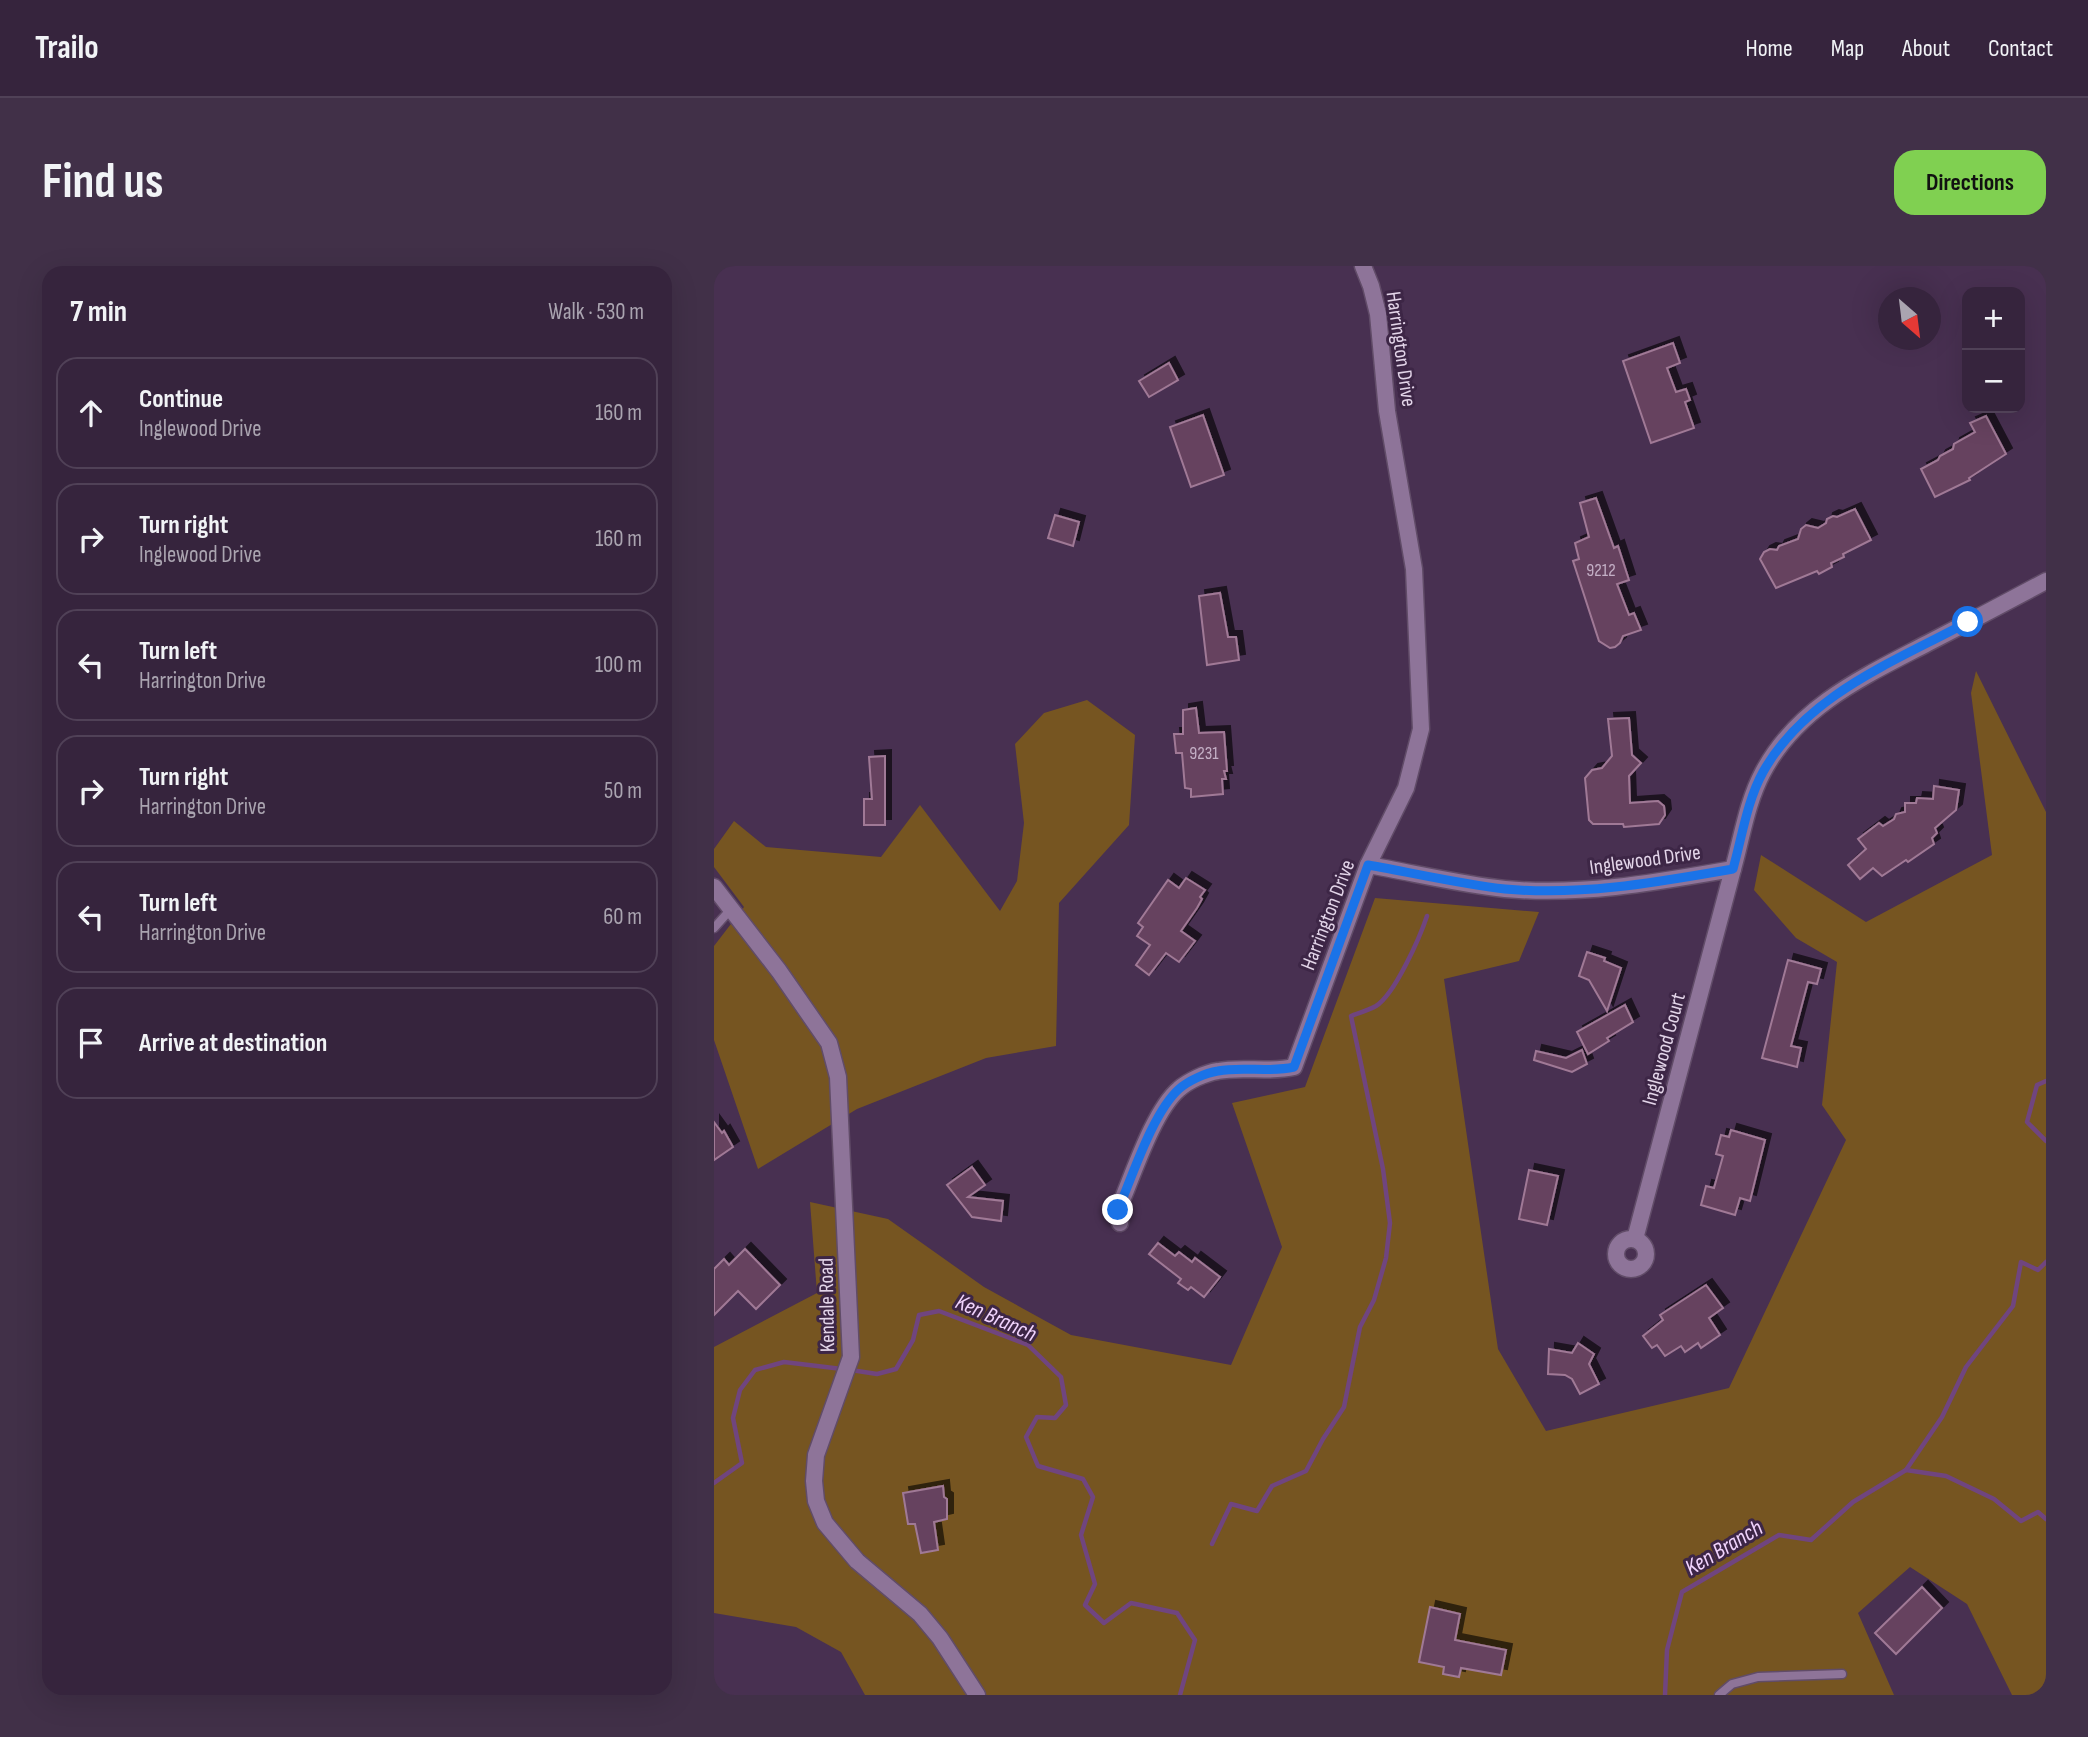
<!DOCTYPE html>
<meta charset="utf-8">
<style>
:root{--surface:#36243d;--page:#413048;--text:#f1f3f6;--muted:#aaa4b0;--line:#504157;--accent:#80d051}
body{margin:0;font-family:"Sofia Sans Condensed",sans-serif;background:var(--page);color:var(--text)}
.controls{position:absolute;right:21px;top:21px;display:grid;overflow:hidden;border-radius:14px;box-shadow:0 7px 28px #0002}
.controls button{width:63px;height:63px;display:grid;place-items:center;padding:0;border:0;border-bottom:2px solid var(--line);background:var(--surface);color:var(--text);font:35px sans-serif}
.compass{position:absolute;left:1164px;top:21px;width:63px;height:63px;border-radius:50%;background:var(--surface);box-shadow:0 7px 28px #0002;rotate:152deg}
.stop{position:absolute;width:21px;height:21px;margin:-16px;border:5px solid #1a73e8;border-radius:50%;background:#fff}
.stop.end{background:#1a73e8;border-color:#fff;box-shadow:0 2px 7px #0008}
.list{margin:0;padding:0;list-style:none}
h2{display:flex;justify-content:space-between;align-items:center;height:91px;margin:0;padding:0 28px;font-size:30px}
h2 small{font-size:23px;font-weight:400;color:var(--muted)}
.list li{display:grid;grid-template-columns:46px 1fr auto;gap:21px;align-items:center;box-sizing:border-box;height:112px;margin:0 14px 14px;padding:0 14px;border:2px solid var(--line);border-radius:21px}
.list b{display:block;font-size:26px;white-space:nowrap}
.list p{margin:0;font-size:23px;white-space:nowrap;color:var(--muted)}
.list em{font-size:23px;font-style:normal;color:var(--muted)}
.icon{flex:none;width:38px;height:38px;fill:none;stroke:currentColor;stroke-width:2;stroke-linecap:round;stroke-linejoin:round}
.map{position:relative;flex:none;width:1332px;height:1429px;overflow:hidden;border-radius:21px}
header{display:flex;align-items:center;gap:42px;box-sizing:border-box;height:98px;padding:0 35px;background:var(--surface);border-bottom:2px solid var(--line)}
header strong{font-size:33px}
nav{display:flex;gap:38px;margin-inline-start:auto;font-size:24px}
.intro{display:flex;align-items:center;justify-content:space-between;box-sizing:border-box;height:168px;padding:0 42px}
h1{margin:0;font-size:49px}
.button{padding:18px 32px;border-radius:21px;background:var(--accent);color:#111;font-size:24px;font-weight:700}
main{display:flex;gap:42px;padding:0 42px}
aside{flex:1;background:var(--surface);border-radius:21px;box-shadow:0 7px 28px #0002}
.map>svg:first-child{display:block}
.green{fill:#765521}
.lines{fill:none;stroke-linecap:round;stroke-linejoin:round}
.stream{stroke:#70457f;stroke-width:4.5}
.building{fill:#66435e;stroke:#a07996;stroke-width:2;filter:url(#shadow)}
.service-casing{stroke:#614c68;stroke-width:11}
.minor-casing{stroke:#614c68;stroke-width:19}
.service{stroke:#8e7499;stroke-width:8}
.minor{stroke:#8e7499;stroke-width:16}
.route{stroke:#1a73e8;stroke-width:9}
.labels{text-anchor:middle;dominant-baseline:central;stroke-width:6;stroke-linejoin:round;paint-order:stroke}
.number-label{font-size:18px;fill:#c4b0c6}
.street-label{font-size:21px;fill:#e3d5e9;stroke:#3d2646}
.water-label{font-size:23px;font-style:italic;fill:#f1d4fd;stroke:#3d2646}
</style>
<header>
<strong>Trailo</strong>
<nav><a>Home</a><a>Map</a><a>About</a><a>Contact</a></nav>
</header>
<div class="intro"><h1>Find us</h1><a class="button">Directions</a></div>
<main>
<aside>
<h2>7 min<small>Walk · 530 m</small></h2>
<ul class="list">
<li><svg class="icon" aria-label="ahead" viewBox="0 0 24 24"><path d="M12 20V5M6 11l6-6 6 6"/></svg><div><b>Continue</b><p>Inglewood Drive</p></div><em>160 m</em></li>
<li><svg class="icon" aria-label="right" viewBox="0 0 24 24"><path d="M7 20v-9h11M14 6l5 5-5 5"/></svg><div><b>Turn right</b><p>Inglewood Drive</p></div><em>160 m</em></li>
<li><svg class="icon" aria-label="left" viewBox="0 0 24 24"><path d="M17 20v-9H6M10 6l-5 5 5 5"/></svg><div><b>Turn left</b><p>Harrington Drive</p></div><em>100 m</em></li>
<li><svg class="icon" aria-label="right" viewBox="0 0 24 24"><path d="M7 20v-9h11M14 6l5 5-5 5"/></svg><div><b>Turn right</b><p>Harrington Drive</p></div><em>50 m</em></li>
<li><svg class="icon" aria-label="left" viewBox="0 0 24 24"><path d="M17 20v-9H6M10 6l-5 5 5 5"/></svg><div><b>Turn left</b><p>Harrington Drive</p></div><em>60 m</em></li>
<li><svg class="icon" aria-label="arrive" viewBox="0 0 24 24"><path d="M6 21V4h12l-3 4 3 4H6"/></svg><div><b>Arrive at destination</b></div></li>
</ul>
</aside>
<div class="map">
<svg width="1332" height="1429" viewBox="0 0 1332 1429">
<defs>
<filter id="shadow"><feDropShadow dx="6" dy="-6" stdDeviation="0" flood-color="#0009"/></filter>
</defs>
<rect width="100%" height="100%" fill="#483051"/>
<g class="green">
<polygon points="1262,405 1332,546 1332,1429 1298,1429 1253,1338 1196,1301 1144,1347 1180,1429 151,1429 127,1386 82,1361 0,1347 0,1081 103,1027 96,936 174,953 270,1021 357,1069 517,1099 568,981 518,837 591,821 661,632 825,646 805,695 730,713 784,1083 832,1165 1015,1122 1132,874 1108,839 1123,696 1082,672 1040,624 1047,589 1152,656 1278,589 1257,427"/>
<polygon points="373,434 421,469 415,559 345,637 342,780 272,792 143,843 44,903 0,774 0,680 30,641 0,601 0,583 20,555 52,581 167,591 206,539 286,645 303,615 310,557 301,478 330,447"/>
</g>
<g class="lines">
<g class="stream">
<polyline points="1332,815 1323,819 1313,856 1332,875"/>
<polyline points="137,1104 163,1108 182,1103 199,1074 205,1049 225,1045 314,1079 347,1111 352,1139 341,1152 323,1151 312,1171 324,1200 369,1213 379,1231 367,1269 381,1318 371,1339 390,1357 417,1337 463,1347 481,1374 466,1429"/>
<polyline points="1192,1204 1232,1210 1280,1233 1307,1255 1324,1246 1332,1253"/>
<polyline points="0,1217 28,1197 19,1152 26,1124 41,1104 70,1096 128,1103"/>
<path d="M 498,1278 L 517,1238 L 543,1245 L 558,1220 L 592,1205 L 609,1173 L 630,1141 L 646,1061 L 660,1034 L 672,992 L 676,957 L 669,903 L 637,750 C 645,747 655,744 662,740 C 681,728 706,671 713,650"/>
<polyline points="951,1429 953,1384 968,1326 1065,1269 1097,1274 1139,1236 1192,1204 1228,1151 1252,1101 1299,1040 1307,996 1324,1004 1332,996"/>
</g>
</g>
<g class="building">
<polygon points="959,77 966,97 953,102 962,126 972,123 976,134 971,136 980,162 937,177 909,95"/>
<polygon points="455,97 464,114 435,131 425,115"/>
<polygon points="489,149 510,209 477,221 456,161"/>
<polygon points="1272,150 1292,188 1255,212 1256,214 1221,231 1207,203 1224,194 1226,190 1239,183 1240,178 1261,166 1256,157"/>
<polygon points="882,232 900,282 904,280 915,314 903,318 915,349 920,347 927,364 909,370 906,377 901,381 896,382 885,375 859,295 865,293 861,277 875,271 866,237"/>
<polygon points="1141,243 1157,274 1129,288 1130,291 1117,297 1118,301 1105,308 1103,305 1062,322 1046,293 1050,286 1056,283 1063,284 1065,280 1084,273 1087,263 1092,259 1104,262 1112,257 1113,253 1119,250 1123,251"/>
<polygon points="341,249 365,256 359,280 334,272"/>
<polygon points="506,327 514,371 522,371 525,394 493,399 485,330"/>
<polygon points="482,442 485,467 510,466 513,505 510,505 512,513 508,513 509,528 477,531 477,523 471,522 468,487 462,487 460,468 469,468 469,444"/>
<polygon points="915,452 918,489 927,497 915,510 916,537 944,535 950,540 951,549 945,558 910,561 909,558 879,558 875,554 871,512 878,504 888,502 898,490 894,453"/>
<polygon points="171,490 171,559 150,559 150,533 158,533 155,491"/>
<polygon points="1220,520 1245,524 1242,544 1221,562 1223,567 1218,572 1220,578 1194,596 1192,594 1168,610 1159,602 1146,613 1134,599 1152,583 1144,573 1165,557 1169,560 1180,553 1182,548 1191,546 1191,537 1202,537 1203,532 1219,533"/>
<polygon points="472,612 491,624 486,631 488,633 483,642 467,665 481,675 465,696 452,687 435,709 422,699 436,679 423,670 429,661 424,657 454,614 465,622"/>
<polygon points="873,686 891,692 890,695 907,702 893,745 875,714 865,710"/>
<polygon points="1074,694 1107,703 1103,718 1094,716 1077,780 1087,782 1083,801 1048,792"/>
<polygon points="911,739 919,756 893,772 895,775 874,788 863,766"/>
<polygon points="868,784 873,798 858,806 820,794 822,785 852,792"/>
<polygon points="0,856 8,867 10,865 19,881 0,894"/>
<polygon points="1017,864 1051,874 1036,935 1026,932 1021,949 987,939 992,920 1000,922 1009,890 1002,888 1007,869 1015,871"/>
<polygon points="258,901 271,919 254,931 289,935 287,955 258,951 233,919"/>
<polygon points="815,904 844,910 833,959 805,953"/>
<polygon points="444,977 461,990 465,986 478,996 481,992 506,1011 490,1031 477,1021 474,1024 464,1017 467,1013 435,988"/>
<polygon points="31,983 66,1019 42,1043 24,1025 0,1049 0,1003 10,993 15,999"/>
<polygon points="992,1019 1009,1042 995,1052 1006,1069 987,1082 984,1077 971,1086 967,1080 951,1090 943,1079 938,1082 929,1070 949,1054 946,1049"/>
<polygon points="864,1077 880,1088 875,1098 885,1118 866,1128 858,1113 851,1109 834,1108 835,1083 858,1087"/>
<polygon points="229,1220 230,1231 233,1233 233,1253 220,1256 224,1284 207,1287 201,1258 194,1258 189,1227"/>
<polygon points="1208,1321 1228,1342 1182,1388 1161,1367"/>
<polygon points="716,1341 746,1348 741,1374 792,1384 787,1409 747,1402 745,1411 729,1408 730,1401 705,1396"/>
</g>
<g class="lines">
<g class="service-casing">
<g id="service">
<polyline points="0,662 17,643"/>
<polyline points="1005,1429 1018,1418 1044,1411 1128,1408"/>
</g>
</g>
<g class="minor-casing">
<g id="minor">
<path d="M 654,599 C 700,607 745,618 791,623 C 869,630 944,616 1019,603 C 1028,571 1033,536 1049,506 C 1084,440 1151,410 1214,377 C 1253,357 1293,336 1332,315"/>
<polyline points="0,621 65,705 115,777 124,811 137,1091 102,1189 100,1215 102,1235 111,1257 143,1295 206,1348 226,1372 263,1429"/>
<path d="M 406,957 L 404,944 C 418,912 439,845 465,823 C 474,815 491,807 504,805 C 528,800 555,807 580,801 L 654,599 L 692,522 L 707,463 L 700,303 L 673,145 L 664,48 L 657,20 L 649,0"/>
<circle cx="917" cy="988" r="15"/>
<polyline points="921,973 1019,603"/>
</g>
</g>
<use href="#service" class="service"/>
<use href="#minor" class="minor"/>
</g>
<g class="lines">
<path class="route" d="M 404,944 C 418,911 439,846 465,823 C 474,815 491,807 504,805 C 528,800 555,807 580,801 L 654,599 C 700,607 746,618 791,623 C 869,630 944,616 1019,603 C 1028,571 1033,535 1049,506 C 1093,428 1180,396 1254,356"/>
</g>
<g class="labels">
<g class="number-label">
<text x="887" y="304">9212</text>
<text x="490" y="487">9231</text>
</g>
<g class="street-label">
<text transform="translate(687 83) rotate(82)">Harrington Drive</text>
<text transform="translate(931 594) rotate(-8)">Inglewood Drive</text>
<text transform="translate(614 649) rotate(-69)">Harrington Drive</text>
<text transform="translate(950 783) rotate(-75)">Inglewood Court</text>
<text transform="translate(113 1039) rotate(-91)">Kendale Road</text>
</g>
<g class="water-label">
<text transform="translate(282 1052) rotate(24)">Ken Branch</text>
<text transform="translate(1010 1282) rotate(-31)">Ken Branch</text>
</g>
</g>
</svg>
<div class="controls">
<button>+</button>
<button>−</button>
</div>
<svg class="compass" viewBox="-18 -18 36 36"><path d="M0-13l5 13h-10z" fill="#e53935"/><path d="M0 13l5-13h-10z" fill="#aaa4b0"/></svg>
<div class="stop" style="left:1254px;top:356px"></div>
<div class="stop end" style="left:404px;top:944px"></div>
</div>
</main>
